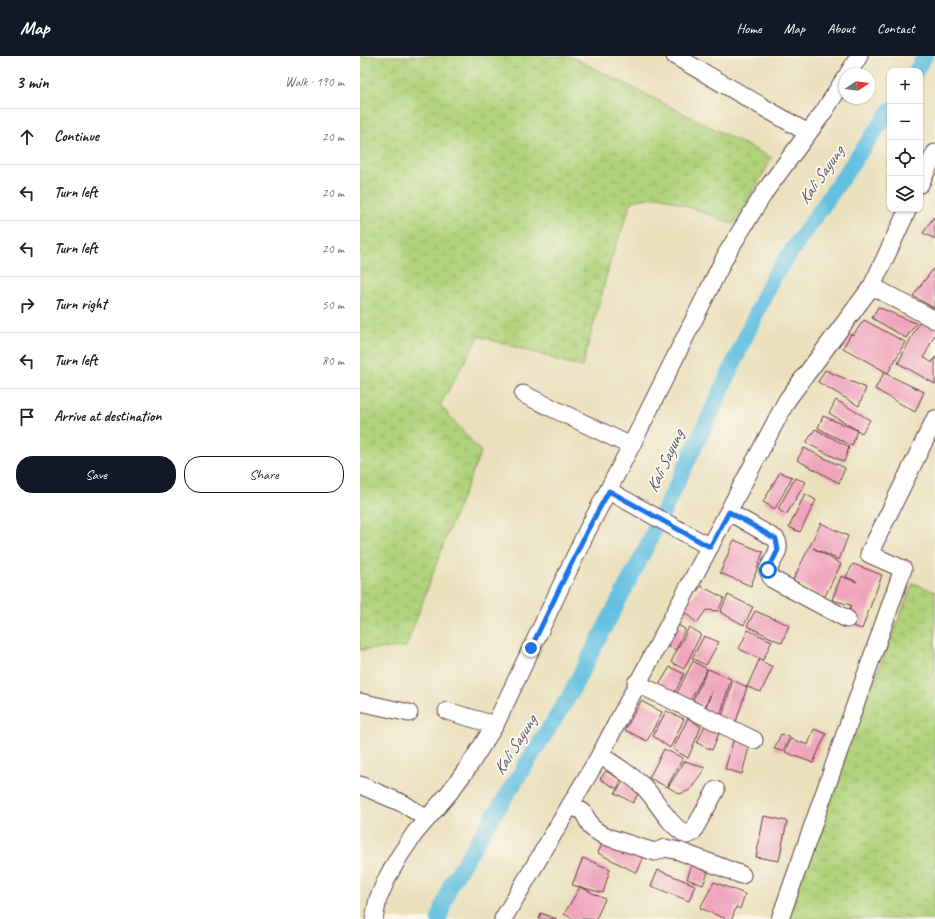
<!DOCTYPE html>
<meta charset="utf-8">
<style>
:root{--surface:#fff;--page:#f2f2f2;--text:#202124;--muted:#757577;--line:#e0e0e0;--accent:#111827}
body{margin:0;font-family:Caveat,sans-serif;background:var(--page);color:var(--text)}
.controls{position:absolute;right:12px;top:12px;display:grid;overflow:hidden;border-radius:8px;box-shadow:0 1px 3px #0004}
.controls button{width:36px;height:36px;display:grid;place-items:center;padding:0;border:0;border-bottom:1px solid var(--line);background:var(--surface);color:var(--text);font:20px sans-serif}
.compass{position:absolute;left:479px;top:12px;width:36px;height:36px;border-radius:50%;background:var(--surface);box-shadow:0 1px 3px #0004;rotate:77deg}
.stop{position:absolute;width:12px;height:12px;margin:-9px;border:3px solid #1a73e8;border-radius:50%;background:#fff}
.stop.end{background:#1a73e8;border-color:#fff;box-shadow:0 1px 4px #0008}
.list{margin:0;padding:0;list-style:none}
h2{display:flex;justify-content:space-between;align-items:center;height:52px;margin:0;padding:0 16px;font-size:17px}
h2 small{font-size:13px;font-weight:400;color:var(--muted)}
.list li{display:grid;grid-template-columns:26px 1fr auto;gap:12px;align-items:center;box-sizing:border-box;height:56px;padding:0 16px;border-top:1px solid var(--line)}
.list b{display:block;font-size:15px;white-space:nowrap}
.list em{font-size:13px;font-style:normal;color:var(--muted)}
.actions{display:flex;gap:8px;padding:12px 16px}
.actions a{flex:1;padding:9px 0;border:1px solid var(--accent);border-radius:16px;text-align:center;font-size:14px;color:var(--accent)}
.actions .main{background:var(--accent);color:#fff}
.icon{flex:none;width:22px;height:22px;fill:none;stroke:currentColor;stroke-width:2;stroke-linecap:round;stroke-linejoin:round}
.map{position:relative;flex:none;width:575px;height:863px;overflow:hidden}
header{display:flex;align-items:center;gap:24px;box-sizing:border-box;height:56px;padding:0 20px;background:var(--accent);color:#fff}
header strong{font-size:19px}
nav{display:flex;gap:22px;margin-inline-start:auto;font-size:14px}
main{display:flex}
aside{flex:1;background:var(--surface)}
.map>svg:first-child{display:block}
.wetland{fill:url(#wetland-marsh);stroke:#7e7953}
.lines{fill:none;stroke-linecap:round;stroke-linejoin:round}
.canal{stroke:#63c0e1;stroke-width:16}
.building{fill:#efa5bd}
.minor-casing{stroke:#623c41;stroke-width:19}
.minor{stroke:#fff;stroke-width:17}
.route{stroke:#1a73e8;stroke-width:5}
.labels{text-anchor:middle;dominant-baseline:central;stroke-width:4;stroke-linejoin:round;paint-order:stroke}
.water-label{font-size:17px;font-style:italic;fill:#53576b;stroke:#fbf7ec}
</style>
<header>
<strong>Map</strong>
<nav><a>Home</a><a>Map</a><a>About</a><a>Contact</a></nav>
</header>
<main>
<aside>
<h2>3 min<small>Walk · 190 m</small></h2>
<ul class="list">
<li><svg class="icon" aria-label="ahead" viewBox="0 0 24 24"><path d="M12 20V5M6 11l6-6 6 6"/></svg><div><b>Continue</b></div><em>20 m</em></li>
<li><svg class="icon" aria-label="left" viewBox="0 0 24 24"><path d="M17 20v-9H6M10 6l-5 5 5 5"/></svg><div><b>Turn left</b></div><em>20 m</em></li>
<li><svg class="icon" aria-label="left" viewBox="0 0 24 24"><path d="M17 20v-9H6M10 6l-5 5 5 5"/></svg><div><b>Turn left</b></div><em>20 m</em></li>
<li><svg class="icon" aria-label="right" viewBox="0 0 24 24"><path d="M7 20v-9h11M14 6l5 5-5 5"/></svg><div><b>Turn right</b></div><em>50 m</em></li>
<li><svg class="icon" aria-label="left" viewBox="0 0 24 24"><path d="M17 20v-9H6M10 6l-5 5 5 5"/></svg><div><b>Turn left</b></div><em>80 m</em></li>
<li><svg class="icon" aria-label="arrive" viewBox="0 0 24 24"><path d="M6 21V4h12l-3 4 3 4H6"/></svg><div><b>Arrive at destination</b></div></li>
</ul>
<div class="actions"><a class="main">Save</a><a>Share</a></div>
</aside>
<div class="map">
<svg width="575" height="863" viewBox="0 0 575 863">
<defs>
<pattern id="wetland-marsh" width="20" height="14" patternUnits="userSpaceOnUse"><rect width="20" height="14" fill="#b1d37b"/><path d="M1 5h8M5 5V1M11 12h8M15 12V8" fill="none" stroke="#9ab56a"/></pattern>
</defs>
<rect width="100%" height="100%" fill="#fbf7ec"/>
<filter id="ink" filterUnits="userSpaceOnUse"><feTurbulence type="fractalNoise" baseFrequency=".025" numOctaves="2"/><feDisplacementMap in="SourceGraphic" scale="8" xChannelSelector="R" yChannelSelector="G"/><feConvolveMatrix kernelMatrix="1 2 1 2 8 2 1 2 1" color-interpolation-filters="sRGB"/></filter>
<filter id="wash" filterUnits="userSpaceOnUse"><feTurbulence type="fractalNoise" baseFrequency=".012" numOctaves="4" result="noise"/><feDisplacementMap in="SourceGraphic" scale="16" xChannelSelector="R" yChannelSelector="G"/><feGaussianBlur stdDeviation="0.9" result="paint"/><feColorMatrix in="noise" values="0 0 0 0 0 0 0 0 0 0 0 0 0 0 0 0 0 1.4 0 .05"/><feComposite in="paint" operator="in"/></filter>
<g filter="url(#wash)">
<rect width="100%" height="100%" fill="#eae0bc"/>
<g class="wetland">
<polygon points="0,0 210,0 412,102 374,168 300,140 272,145 251,203 222,311 119,280 80,349 121,396 89,473 46,591 0,594"/>
<polygon points="553,527 575,536 575,863 427,863 479,713"/>
</g>
<g class="lines">
<g class="canal">
<polyline points="556,15 565,0"/>
<polyline points="79,863 90,829 208,642 281,502 349,361 412,223 530,54"/>
</g>
</g>
<g id="blocks">
<g class="building">
<polygon points="573,162 575,163 575,183 563,177"/>
<polygon points="573,213 575,214 574,252 553,240"/>
<polygon points="518,251 548,264 556,267 546,282 512,262"/>
<polygon points="562,261 575,268 575,278 564,301 572,307 575,301 575,328 538,307"/>
<polygon points="504,264 545,286 528,317 483,292 491,278 493,279"/>
<polygon points="465,314 506,332 499,350 458,326"/>
<polygon points="524,317 564,336 555,356 515,333"/>
<polygon points="476,344 510,364 502,377 469,357"/>
<polygon points="463,360 497,374 492,390 458,372"/>
<polygon points="455,373 489,391 484,406 446,387"/>
<polygon points="444,392 485,412 479,427 437,404"/>
<polygon points="420,416 432,421 415,453 403,446"/>
<polygon points="435,422 446,426 426,459 418,453"/>
<polygon points="445,438 456,444 440,476 429,471"/>
<polygon points="461,467 488,480 479,504 453,492 481,508 464,542 433,524"/>
<polygon points="374,484 403,496 391,530 360,517"/>
<polygon points="493,508 522,519 502,573 486,568 491,549 472,544 481,520 497,526 486,521"/>
<polygon points="341,530 364,542 358,555 346,554 337,567 322,554"/>
<polygon points="368,539 393,551 384,569 360,556"/>
<polygon points="395,555 429,569 422,587 387,570"/>
<polygon points="316,568 325,573 316,594 304,588"/>
<polygon points="329,571 341,578 324,613 311,606"/>
<polygon points="388,574 412,585 403,604 379,593"/>
<polygon points="344,580 359,586 346,609 332,602"/>
<polygon points="399,604 413,611 401,636 387,631"/>
<polygon points="333,605 347,613 330,645 317,637"/>
<polygon points="310,611 324,618 312,642 296,634"/>
<polygon points="348,613 371,623 359,663 344,657 352,635 345,651 333,644"/>
<polygon points="373,624 387,631 375,669 361,663"/>
<polygon points="281,645 302,656 287,685 265,674"/>
<polygon points="306,655 324,663 310,692 293,680"/>
<polygon points="328,662 341,671 328,702 313,693"/>
<polygon points="346,667 360,675 352,694 337,687"/>
<polygon points="454,673 466,678 453,707 425,696 431,683 448,689"/>
<polygon points="421,678 430,681 423,695 414,693"/>
<polygon points="374,682 390,687 382,718 365,713"/>
<polygon points="304,693 323,702 307,731 289,722"/>
<polygon points="325,705 345,712 330,734 320,738 308,731"/>
<polygon points="246,715 261,724 257,733 240,723"/>
<polygon points="264,725 280,734 273,747 255,737"/>
<polygon points="404,760 427,765 419,805 396,801"/>
<polygon points="244,784 283,802 277,817 238,797"/>
<polygon points="223,802 250,813 243,837 220,831 245,843 236,863 214,863 204,858 220,831 212,829"/>
<polygon points="333,805 350,811 343,829 327,823"/>
<polygon points="298,814 335,829 329,845 291,830"/>
<polygon points="354,826 385,838 380,853 376,851 372,863 366,863 340,852"/>
<polygon points="181,857 197,863 179,863"/>
</g>
</g>
</g>
<g filter="url(#ink)">
<use href="#blocks" fill-opacity="0" stroke="#623c41" stroke-width="1"/>
<g class="lines">
<g class="minor-casing">
<g id="minor">
<polyline points="315,0 448,77"/>
<polyline points="488,18 499,0"/>
<polyline points="560,128 575,97"/>
<polyline points="512,230 575,264"/>
<polyline points="163,338 271,390"/>
<polyline points="249,435 350,491"/>
<path d="M 369,456 L 416,483 C 423,493 412,504 408,514 L 412,523 L 487,563"/>
<polyline points="276,627 394,684"/>
<polyline points="0,646 49,657"/>
<polyline points="87,655 135,669"/>
<path d="M 240,699 C 255,709 270,718 283,730 C 298,745 307,768 327,779 L 332,777 L 356,734"/>
<polyline points="0,729 44,748 67,763"/>
<polyline points="211,748 223,756 232,772 244,780 295,796 305,792 319,795 382,819"/>
<polyline points="14,863 18,843 28,820 40,799 55,777 89,737 109,710 135,669 227,475 271,390 367,197 406,134 463,57 485,22"/>
<polyline points="143,863 240,699 427,344 512,230 548,153"/>
<polyline points="420,863 543,513 509,498 575,363"/>
</g>
</g>
<use href="#minor" class="minor"/>
</g>
</g>
<g class="lines" filter="url(#ink)">
<polyline class="route" points="171,592 227,475 249,435 350,491 369,456 416,483 418,494 408,514"/>
</g>
<g class="labels">
<g class="water-label">
<text transform="translate(461 119) rotate(-55)">Kali Sayung</text>
<text transform="translate(305 405) rotate(-65)">Kali Sayung</text>
<text transform="translate(155 689) rotate(-58)">Kali Sayung</text>
</g>
</g>
</svg>
<div class="controls">
<button>+</button>
<button>−</button>
<button><svg class="icon" aria-label="locate" viewBox="0 0 24 24"><circle cx="12" cy="12" r="6"/><path d="M12 2v4M12 18v4M2 12h4M18 12h4"/></svg></button>
<button><svg class="icon" aria-label="layers" viewBox="0 0 24 24"><path d="M12 4l9 5-9 5-9-5zM3 14l9 5 9-5"/></svg></button>
</div>
<svg class="compass" viewBox="-18 -18 36 36"><path d="M0-13l5 13h-10z" fill="#e53935"/><path d="M0 13l5-13h-10z" fill="#757577"/></svg>
<div class="stop" style="left:408px;top:514px"></div>
<div class="stop end" style="left:171px;top:592px"></div>
</div>
</main>
